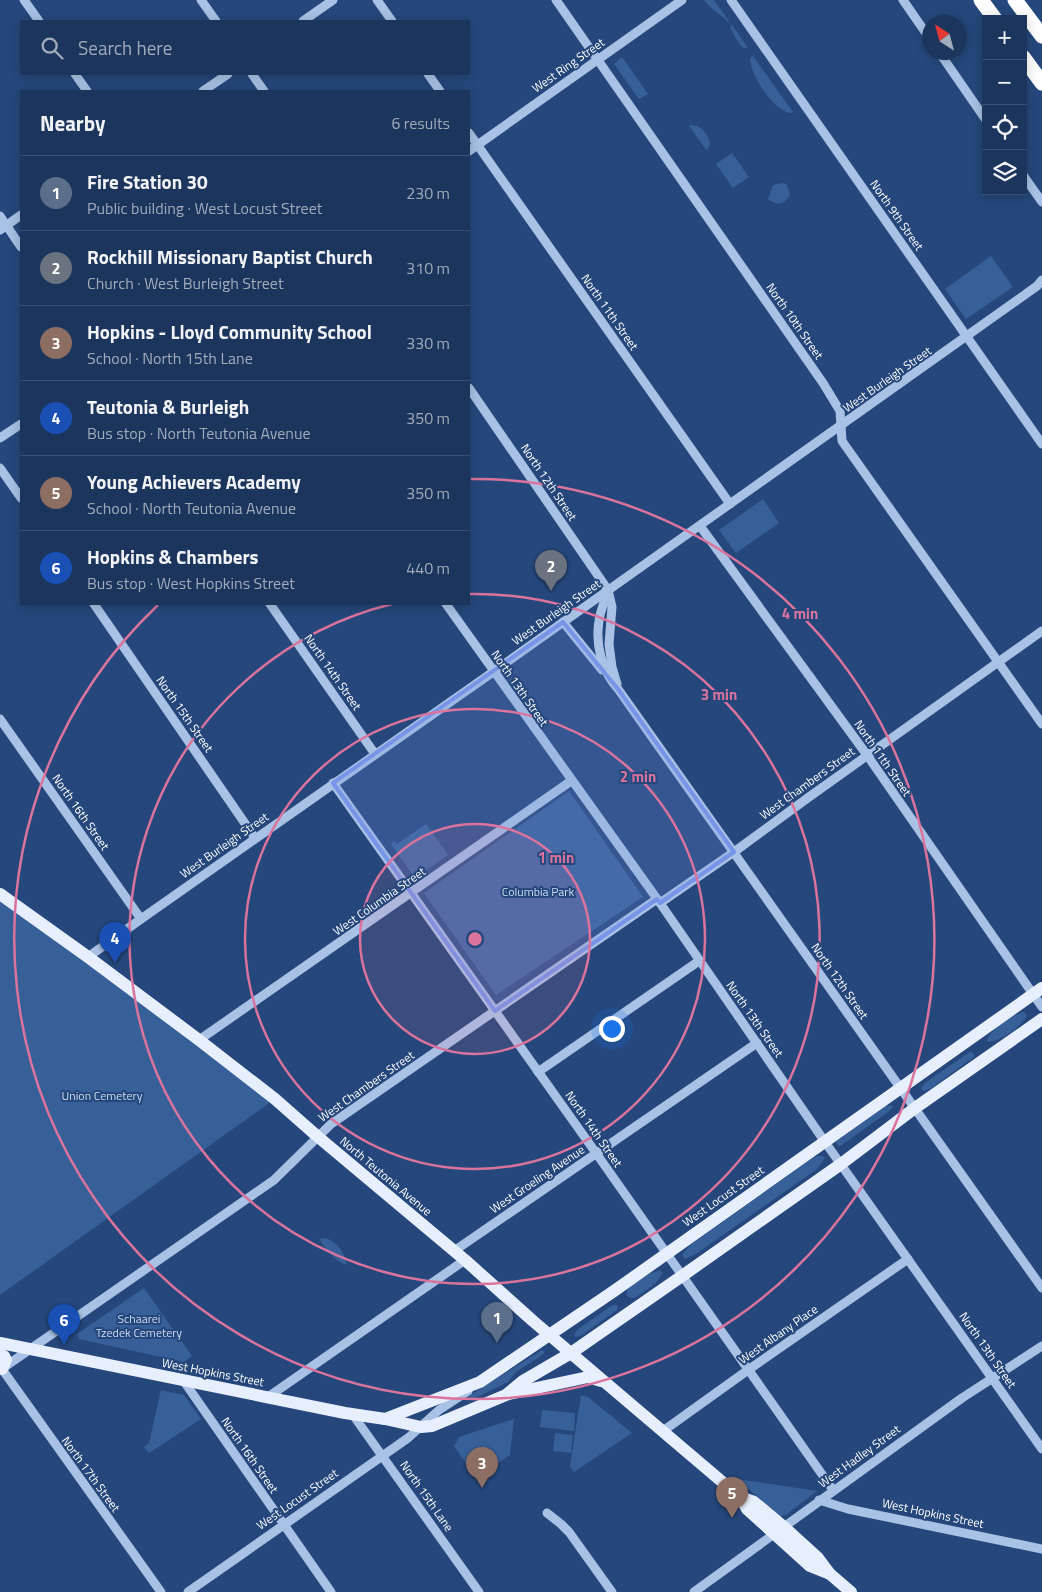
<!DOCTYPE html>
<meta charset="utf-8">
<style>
:root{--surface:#1c355c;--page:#253d62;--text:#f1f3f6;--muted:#a0abbb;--line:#3a5072;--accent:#e797bd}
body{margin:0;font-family:"Titillium Web",sans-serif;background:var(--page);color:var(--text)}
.controls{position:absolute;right:15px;top:15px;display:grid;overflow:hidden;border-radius:0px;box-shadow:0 2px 12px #0003}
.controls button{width:45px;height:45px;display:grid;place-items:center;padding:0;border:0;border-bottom:1px solid var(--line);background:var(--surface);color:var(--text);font:25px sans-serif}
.compass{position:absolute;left:922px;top:15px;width:45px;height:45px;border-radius:50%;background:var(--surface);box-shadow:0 2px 12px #0003;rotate:324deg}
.you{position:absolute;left:611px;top:1028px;width:18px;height:18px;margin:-12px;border:4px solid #fff;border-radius:50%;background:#1a73e8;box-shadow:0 0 0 8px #1a73e833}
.badge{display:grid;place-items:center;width:32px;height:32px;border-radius:50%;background:var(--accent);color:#fff;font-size:16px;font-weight:700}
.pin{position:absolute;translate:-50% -41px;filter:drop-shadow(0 1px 2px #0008)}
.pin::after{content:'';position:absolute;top:26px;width:18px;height:15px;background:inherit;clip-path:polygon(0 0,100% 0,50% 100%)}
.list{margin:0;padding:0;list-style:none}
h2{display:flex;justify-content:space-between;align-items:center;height:65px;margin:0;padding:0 20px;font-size:21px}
h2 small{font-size:16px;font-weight:400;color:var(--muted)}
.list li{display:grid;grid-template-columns:32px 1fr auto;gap:15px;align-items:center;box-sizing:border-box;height:75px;padding:0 20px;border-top:1px solid var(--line)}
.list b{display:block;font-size:19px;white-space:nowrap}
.list p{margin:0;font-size:16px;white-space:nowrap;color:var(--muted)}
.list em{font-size:16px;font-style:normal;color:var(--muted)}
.icon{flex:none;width:28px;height:28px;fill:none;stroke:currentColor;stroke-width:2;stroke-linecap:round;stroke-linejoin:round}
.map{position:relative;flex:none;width:1042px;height:1592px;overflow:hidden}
.search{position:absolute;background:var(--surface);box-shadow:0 2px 12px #0003;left:20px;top:20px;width:450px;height:55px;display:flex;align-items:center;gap:12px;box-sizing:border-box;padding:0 18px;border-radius:0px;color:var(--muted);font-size:19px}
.panel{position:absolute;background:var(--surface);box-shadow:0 2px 12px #0003;left:20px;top:90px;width:450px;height:515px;border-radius:0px}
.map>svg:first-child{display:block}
.green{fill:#386098}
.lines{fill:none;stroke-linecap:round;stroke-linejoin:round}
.minor{stroke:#a8c1e4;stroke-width:9}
.major{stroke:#e8effc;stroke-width:12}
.highway{stroke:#fff;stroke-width:15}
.marked{fill:#7795e8;fill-opacity:0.2;stroke:#7795e8;stroke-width:4;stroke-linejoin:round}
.ring{fill:none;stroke:#da749d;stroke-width:2.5}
.labels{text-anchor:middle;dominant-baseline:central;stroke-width:4;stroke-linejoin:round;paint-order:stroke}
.street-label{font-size:12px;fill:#fff;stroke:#25477b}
.park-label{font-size:12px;fill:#cbdcf4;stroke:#25477b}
.centre{fill:#da749d;stroke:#25477b;stroke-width:2.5}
.ring-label{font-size:15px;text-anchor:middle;font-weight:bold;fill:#da749d;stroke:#25477b;stroke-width:4;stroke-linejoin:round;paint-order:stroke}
</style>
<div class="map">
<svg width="1042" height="1592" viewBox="0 0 1042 1592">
<rect width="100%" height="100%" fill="#25477b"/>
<g class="green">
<path d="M 704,0 L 714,0 L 729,21 L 728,22 C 720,13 710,9 704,0 Z"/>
<path d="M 732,25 L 748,48 L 743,48 C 737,41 733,35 730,26 Z"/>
<path d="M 753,56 L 793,112 L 792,113 C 774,113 750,74 750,58 Z"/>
<polygon points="622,57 648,94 639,99 614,64"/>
<path d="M 691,125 C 702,126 708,133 710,144 L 707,151 L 689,126 Z"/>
<polygon points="732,153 749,177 733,188 716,164"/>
<path d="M 783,183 L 787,185 L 790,196 C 783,205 777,206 768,199 L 773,185 Z"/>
<polygon points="991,256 1013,287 966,319 945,289"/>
<polygon points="763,499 779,523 736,553 719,530"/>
<polygon points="569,791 643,897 496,995 424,893"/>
<polygon points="426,824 448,855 415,878 391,844 394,841 397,844"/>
<polygon points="0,894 275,1099 0,1295"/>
<path d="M 1024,1012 L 1027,1016 C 1019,1028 1003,1040 988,1042 L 987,1040 C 993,1027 1010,1016 1024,1012 Z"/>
<polygon points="971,1051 975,1056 930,1089 923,1091 921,1088 925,1083"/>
<polygon points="891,1105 893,1107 888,1112 839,1147 836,1142 885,1106"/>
<polygon points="817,1156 823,1156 825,1158 817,1169 696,1254 685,1259 682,1255 689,1246 810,1160"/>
<path d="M 326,1238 C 339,1244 344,1252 347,1265 C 333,1260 327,1250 319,1239 Z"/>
<polygon points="660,1270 663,1273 656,1283 635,1298 631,1298 627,1296 627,1291 628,1288 649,1274"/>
<polygon points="144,1288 192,1356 184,1362 79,1339 77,1334"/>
<polygon points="613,1305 616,1305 618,1307 617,1310 582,1335 576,1337 574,1335 578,1329"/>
<polygon points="542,1350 545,1352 541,1356 516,1372 508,1382 471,1400 469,1396"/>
<polygon points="161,1390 184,1395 201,1419 149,1453 144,1447 149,1443"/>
<polygon points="581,1395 588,1397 632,1433 574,1472 570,1466"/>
<polygon points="542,1410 575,1413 574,1431 540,1427"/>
<polygon points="514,1419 510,1455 476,1478 454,1446 459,1437"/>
<polygon points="555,1433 573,1435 571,1453 553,1451"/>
<polygon points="737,1479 817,1491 787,1514 780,1517"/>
</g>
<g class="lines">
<g class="minor">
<polyline points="24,0 39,21"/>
<polyline points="201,0 216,21"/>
<polyline points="377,0 392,21"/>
<polyline points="556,0 823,383 840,411 842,441 1042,724"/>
<polyline points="731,0 1042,444"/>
<polyline points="903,0 930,39"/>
<polyline points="303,21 333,0"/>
<polyline points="939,52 986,120"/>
<polyline points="75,74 87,91"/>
<polyline points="252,74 264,91"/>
<polyline points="428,74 440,91"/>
<polyline points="203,91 228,74"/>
<polyline points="469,133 730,504"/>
<polyline points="469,151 682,0"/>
<polyline points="1023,175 1042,202"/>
<polyline points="0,216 21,247"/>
<polyline points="0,230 21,215"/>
<polyline points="469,388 608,590 612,607 609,644 612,667 617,684"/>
<polyline points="0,438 21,424"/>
<polyline points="0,468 21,498"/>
<polyline points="700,526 867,755 1042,1007"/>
<path d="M 608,591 C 605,601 600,611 599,621 C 595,645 602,671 618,689 L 1042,1288"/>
<polyline points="94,604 255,838"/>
<polyline points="270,604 375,754"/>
<polyline points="446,604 660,903 825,1142 1042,1449"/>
<polyline points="563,622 602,670"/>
<polyline points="0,719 141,919"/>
<polyline points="333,783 596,1153 833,1490"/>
<polyline points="660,903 734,852 809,797 1042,631"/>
<polyline points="88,957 141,919 493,672 1037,286 1042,280"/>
<polyline points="199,1040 571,781"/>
<polyline points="538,1072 699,961"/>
<polyline points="454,1251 757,1043"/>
<polyline points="3,1368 274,1180 331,1124 657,899"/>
<polyline points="2,1369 161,1592"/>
<polyline points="183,1380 331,1592"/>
<polyline points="268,1397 465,1260"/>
<polyline points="353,1415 479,1592"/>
<polyline points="663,1431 748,1370 908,1259"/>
<polyline points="819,1500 848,1509 1042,1549"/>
<polyline points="547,1513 561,1524 569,1532 612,1592"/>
<polyline points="188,1592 408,1438 439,1410 468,1391"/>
<polyline points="694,1592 962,1398 1042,1346"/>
</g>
<g class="major">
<polyline points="0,894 88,957 199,1040 275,1099 317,1136 465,1260 533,1321 740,1497 747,1509 810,1566 830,1574"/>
<polyline points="0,1343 345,1413 385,1419 421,1427 432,1426 506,1395 523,1381 571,1353 682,1276 841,1164 915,1108 1042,1019"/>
<polyline points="0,1354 4,1356 6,1360 2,1369"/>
<polyline points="509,1394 588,1377 601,1381"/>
<polyline points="385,1419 480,1382 614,1291 1042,988"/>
<polyline points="740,1497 754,1502 784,1527 818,1558 830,1574 851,1592"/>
</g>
<g class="highway">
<polyline points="981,0 995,19"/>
<polyline points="1015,0 1042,36"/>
<polyline points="1023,57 1042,83"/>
</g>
</g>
<path class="marked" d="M 563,622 L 618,689 L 734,852 L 660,903 L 657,899 L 495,1011 L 333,783 Z"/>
<circle cx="475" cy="939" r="115" fill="#da749d" fill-opacity=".12"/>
<g class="ring">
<circle cx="475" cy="939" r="115"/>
<circle cx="475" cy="939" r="230"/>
<path d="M469 594A345 345 0 1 1 392 604"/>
<path d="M471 479A460 460 0 1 1 158 605"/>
</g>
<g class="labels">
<g class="street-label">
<text transform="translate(568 65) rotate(-35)">West Ring Street</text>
<text transform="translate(897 215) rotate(55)">North 9th Street</text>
<text transform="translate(610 312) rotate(55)">North 11th Street</text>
<text transform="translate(795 321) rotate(55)">North 10th Street</text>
<text transform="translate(887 379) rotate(-35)">West Burleigh Street</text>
<text transform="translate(549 482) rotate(56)">North 12th Street</text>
<text transform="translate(556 612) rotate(-35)">West Burleigh Street</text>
<text transform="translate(333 672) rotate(55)">North 14th Street</text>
<text transform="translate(520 688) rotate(55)">North 13th Street</text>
<text transform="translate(185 714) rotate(55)">North 15th Street</text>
<text transform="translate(883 758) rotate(55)">North 11th Street</text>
<text transform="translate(807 783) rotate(-36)">West Chambers Street</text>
<text transform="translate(81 812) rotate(55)">North 16th Street</text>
<text transform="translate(224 845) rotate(-35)">West Burleigh Street</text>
<text transform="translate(379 901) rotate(-35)">West Columbia Street</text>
<text transform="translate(840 981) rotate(55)">North 12th Street</text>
<text transform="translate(755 1019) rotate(55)">North 13th Street</text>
<text transform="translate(366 1086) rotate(-35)">West Chambers Street</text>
<text transform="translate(594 1129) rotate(55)">North 14th Street</text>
<text transform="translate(386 1176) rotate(40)">North Teutonia Avenue</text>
<text transform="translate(537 1179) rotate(-34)">West Groeling Avenue</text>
<text transform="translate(723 1196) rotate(-35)">West Locust Street</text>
<text transform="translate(778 1334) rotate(-35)">West Albany Place</text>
<text transform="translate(988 1350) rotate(55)">North 13th Street</text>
<text transform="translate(213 1372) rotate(11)">West Hopkins Street</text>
<text transform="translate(250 1455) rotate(55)">North 16th Street</text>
<text transform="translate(859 1456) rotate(-36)">West Hadley Street</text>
<text transform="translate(91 1474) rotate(54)">North 17th Street</text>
<text transform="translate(427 1496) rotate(55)">North 15th Lane</text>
<text transform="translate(297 1499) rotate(-35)">West Locust Street</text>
<text transform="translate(933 1513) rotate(12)">West Hopkins Street</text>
</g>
<g class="park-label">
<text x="538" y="891">Columbia Park</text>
<text x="102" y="1095">Union Cemetery</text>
<text x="139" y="1318">Schaarei<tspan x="139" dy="14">Tzedek Cemetery</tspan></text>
</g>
</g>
<circle cx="475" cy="939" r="8" class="centre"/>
<g class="ring-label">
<text x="800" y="619">4 min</text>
<text x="719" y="700">3 min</text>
<text x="638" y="782">2 min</text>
<text x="556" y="863">1 min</text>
</g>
</svg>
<div class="controls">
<button>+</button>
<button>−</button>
<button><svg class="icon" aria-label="locate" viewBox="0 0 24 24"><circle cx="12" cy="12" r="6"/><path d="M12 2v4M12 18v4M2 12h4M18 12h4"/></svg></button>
<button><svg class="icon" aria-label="layers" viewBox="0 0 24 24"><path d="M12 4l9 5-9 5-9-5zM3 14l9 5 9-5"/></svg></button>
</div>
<svg class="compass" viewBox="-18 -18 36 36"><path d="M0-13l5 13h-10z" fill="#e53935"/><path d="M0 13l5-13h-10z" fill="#a0abbb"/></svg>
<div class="you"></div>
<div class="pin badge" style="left:497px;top:1343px;background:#5c6f8a">1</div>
<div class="pin badge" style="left:551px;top:591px;background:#6b7280">2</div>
<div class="pin badge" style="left:482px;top:1488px;background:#8d6e63">3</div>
<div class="pin badge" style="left:115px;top:963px;background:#1a4fb4">4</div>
<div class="pin badge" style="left:732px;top:1518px;background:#8d6e63">5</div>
<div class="pin badge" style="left:64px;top:1345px;background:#1a4fb4">6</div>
<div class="search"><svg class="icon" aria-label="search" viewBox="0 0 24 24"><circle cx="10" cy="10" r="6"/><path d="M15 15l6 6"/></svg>Search here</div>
<section class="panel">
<h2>Nearby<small>6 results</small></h2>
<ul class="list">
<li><span class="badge" style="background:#5c6f8a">1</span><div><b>Fire Station 30</b><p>Public building · West Locust Street</p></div><em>230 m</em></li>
<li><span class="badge" style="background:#6b7280">2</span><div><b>Rockhill Missionary Baptist Church</b><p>Church · West Burleigh Street</p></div><em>310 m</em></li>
<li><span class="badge" style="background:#8d6e63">3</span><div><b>Hopkins - Lloyd Community School</b><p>School · North 15th Lane</p></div><em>330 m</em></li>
<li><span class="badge" style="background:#1a4fb4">4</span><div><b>Teutonia &amp; Burleigh</b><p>Bus stop · North Teutonia Avenue</p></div><em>350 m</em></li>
<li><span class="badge" style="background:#8d6e63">5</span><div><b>Young Achievers Academy</b><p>School · North Teutonia Avenue</p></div><em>350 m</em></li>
<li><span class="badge" style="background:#1a4fb4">6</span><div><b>Hopkins &amp; Chambers</b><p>Bus stop · West Hopkins Street</p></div><em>440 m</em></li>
</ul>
</section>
</div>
